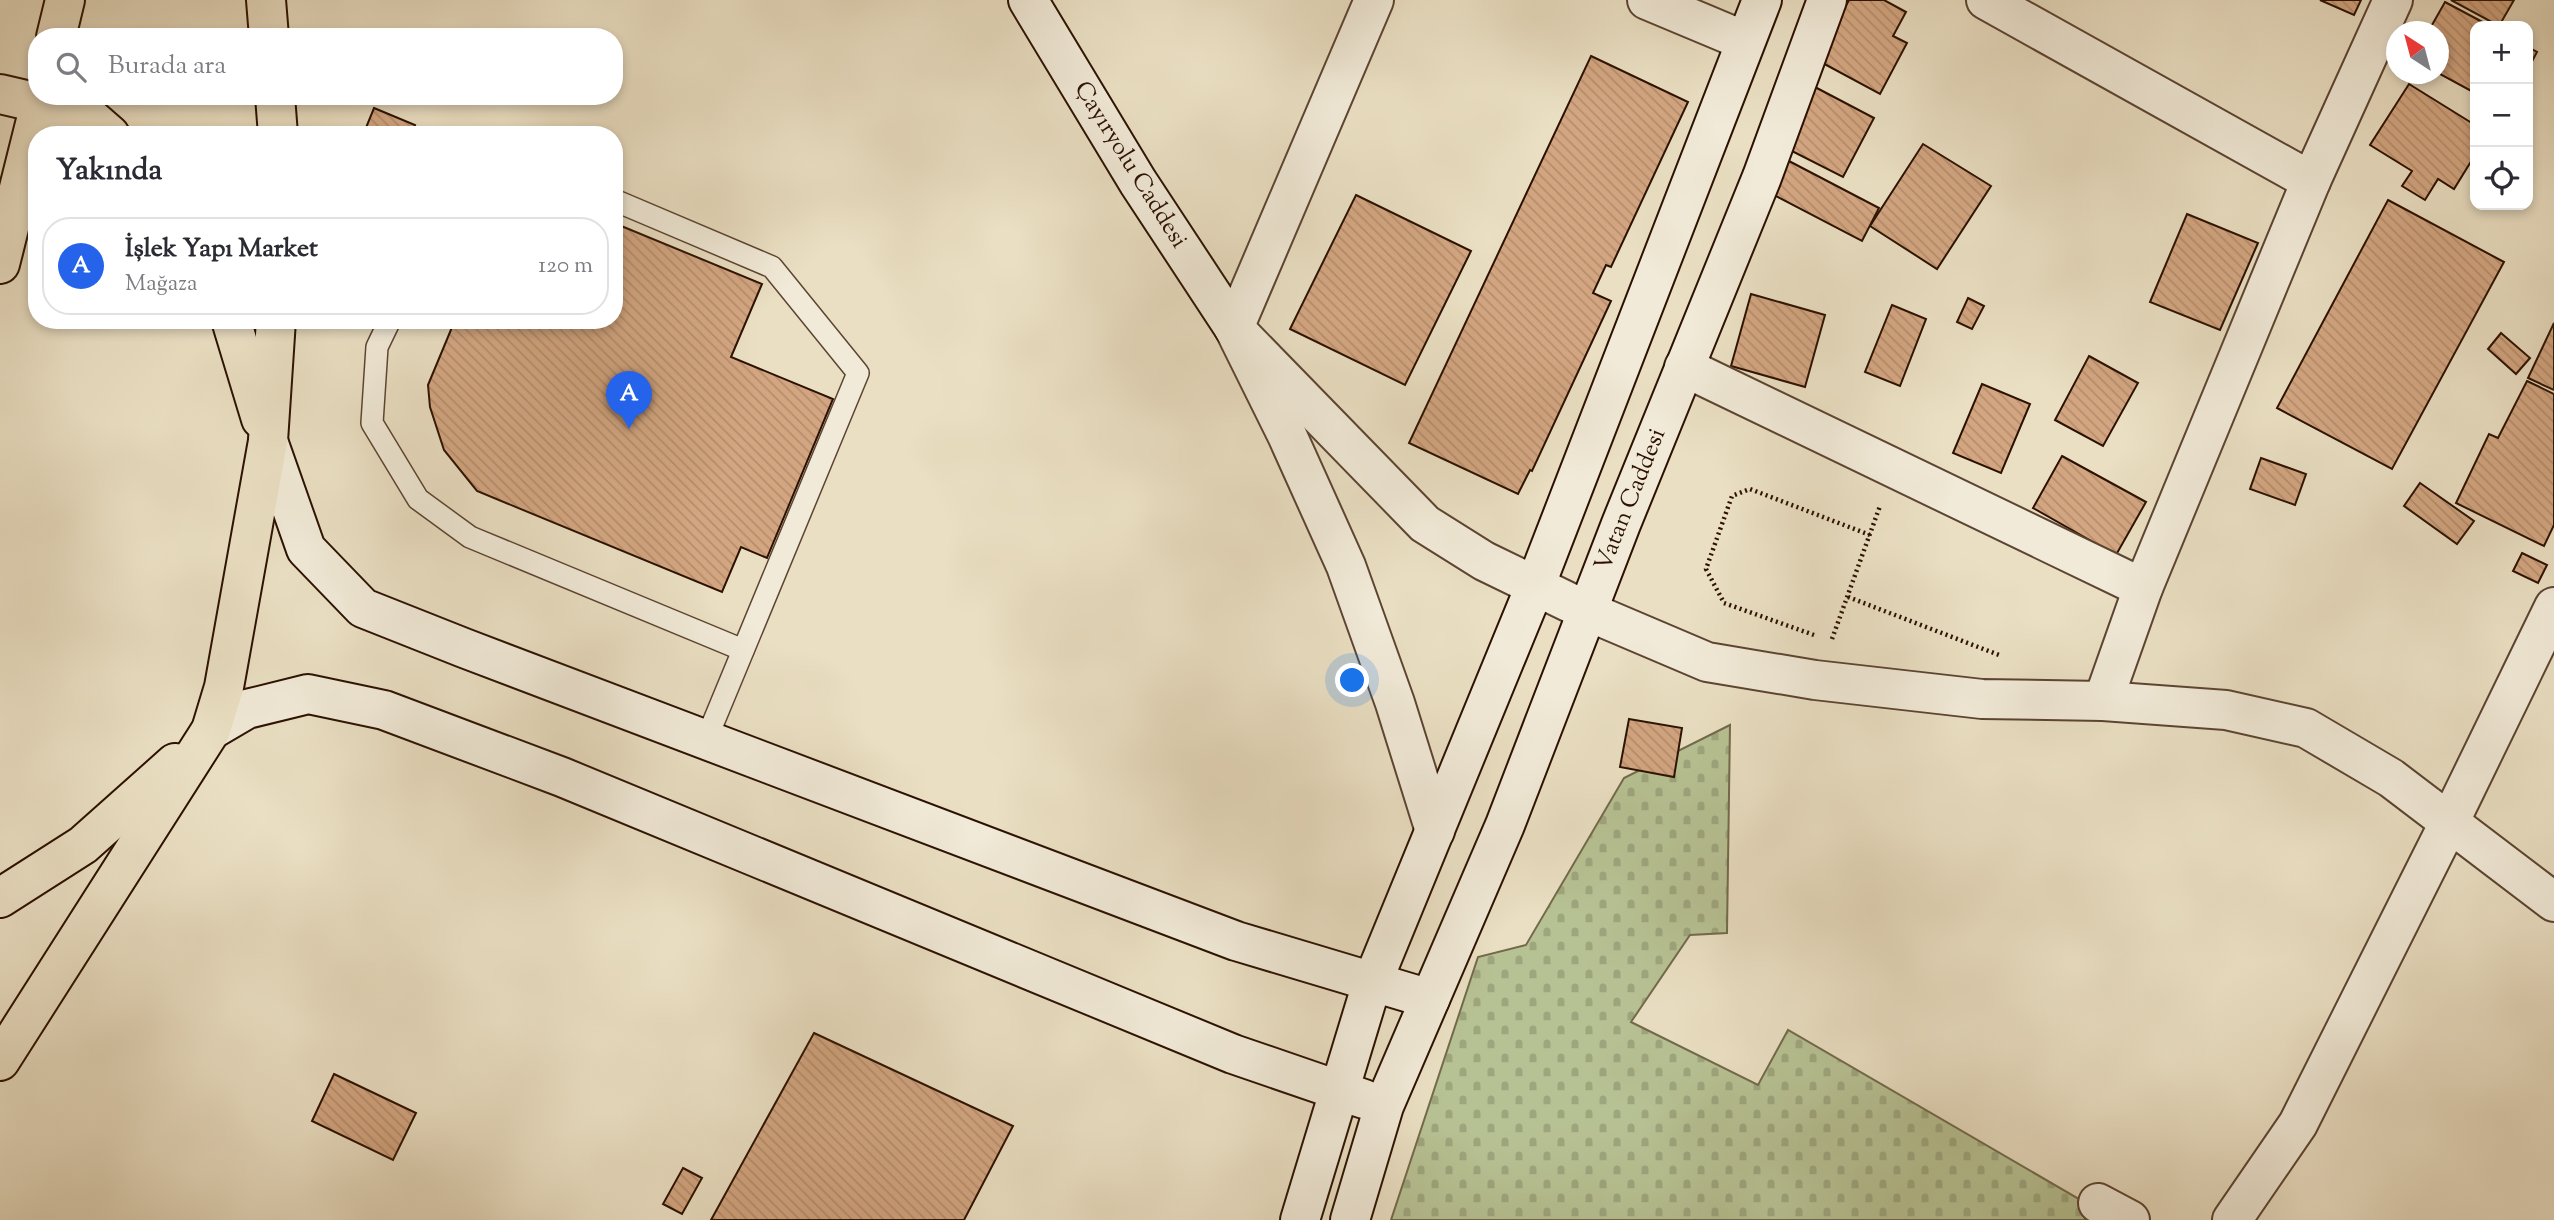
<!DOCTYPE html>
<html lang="tr">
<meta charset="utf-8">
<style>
:root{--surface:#fff;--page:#f7f7f7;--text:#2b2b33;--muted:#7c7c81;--line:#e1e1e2;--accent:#2563eb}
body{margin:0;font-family:"Sorts Mill Goudy",serif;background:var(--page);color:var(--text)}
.controls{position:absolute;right:21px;top:21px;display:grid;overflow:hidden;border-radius:14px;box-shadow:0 4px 10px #0003}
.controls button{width:63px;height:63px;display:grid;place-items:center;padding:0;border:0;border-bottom:2px solid var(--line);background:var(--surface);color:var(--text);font:35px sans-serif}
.compass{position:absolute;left:2386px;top:21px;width:63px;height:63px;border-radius:50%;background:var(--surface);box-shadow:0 4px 10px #0003;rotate:324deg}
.you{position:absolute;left:1353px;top:681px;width:24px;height:24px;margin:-18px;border:5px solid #fff;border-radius:50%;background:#1a73e8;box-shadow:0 0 0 10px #1a73e833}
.badge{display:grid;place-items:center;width:46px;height:46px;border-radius:50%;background:var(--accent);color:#fff;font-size:23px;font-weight:700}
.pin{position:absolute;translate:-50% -58px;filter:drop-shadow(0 2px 4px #0008)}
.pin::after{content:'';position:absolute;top:37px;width:24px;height:21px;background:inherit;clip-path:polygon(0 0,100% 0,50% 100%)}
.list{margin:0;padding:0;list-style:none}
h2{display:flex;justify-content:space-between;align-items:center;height:91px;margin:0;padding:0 28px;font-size:30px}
h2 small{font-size:23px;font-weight:400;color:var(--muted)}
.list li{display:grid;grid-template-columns:46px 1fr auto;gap:21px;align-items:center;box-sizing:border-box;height:98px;margin:0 14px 14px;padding:0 14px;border:2px solid var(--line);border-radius:28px}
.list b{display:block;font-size:26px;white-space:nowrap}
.list p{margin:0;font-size:23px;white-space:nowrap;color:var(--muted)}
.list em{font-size:23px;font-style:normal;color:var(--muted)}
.icon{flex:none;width:38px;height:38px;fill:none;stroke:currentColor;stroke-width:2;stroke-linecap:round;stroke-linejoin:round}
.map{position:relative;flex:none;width:2554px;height:1220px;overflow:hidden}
.search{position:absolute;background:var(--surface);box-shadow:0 4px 10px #0003;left:28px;top:28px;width:595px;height:77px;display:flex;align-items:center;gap:18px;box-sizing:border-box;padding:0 24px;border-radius:28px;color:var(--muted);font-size:26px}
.panel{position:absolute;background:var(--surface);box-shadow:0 4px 10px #0003;left:28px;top:126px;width:595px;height:203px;border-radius:28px}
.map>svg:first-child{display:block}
.cemetery{fill:url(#cemetery-stones);stroke:#726a4b;stroke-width:2}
.building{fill:url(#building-back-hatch);stroke:#2c1102;stroke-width:2}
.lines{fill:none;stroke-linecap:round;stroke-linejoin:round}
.lane-casing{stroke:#5c4432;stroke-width:24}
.street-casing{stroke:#5c4432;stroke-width:42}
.secondary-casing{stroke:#2c1102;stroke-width:42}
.primary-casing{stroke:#2c1102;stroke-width:42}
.path{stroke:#2c1102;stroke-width:4.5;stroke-dasharray:2 3.5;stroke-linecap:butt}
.lane{stroke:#f1ead8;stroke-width:21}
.street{stroke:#f1ead8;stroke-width:38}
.secondary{stroke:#f1ead8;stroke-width:38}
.primary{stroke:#eadfc3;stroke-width:38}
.labels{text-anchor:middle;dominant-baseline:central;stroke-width:6;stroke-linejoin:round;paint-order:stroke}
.street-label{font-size:24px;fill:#2c1102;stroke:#f1ead8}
</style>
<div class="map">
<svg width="2554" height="1220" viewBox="0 0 2554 1220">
<defs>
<pattern id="cemetery-stones" width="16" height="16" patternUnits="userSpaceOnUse" patternTransform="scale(1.75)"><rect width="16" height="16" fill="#b7c294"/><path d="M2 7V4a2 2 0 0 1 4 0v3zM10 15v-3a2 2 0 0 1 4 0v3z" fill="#9ea67e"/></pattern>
<pattern id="building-back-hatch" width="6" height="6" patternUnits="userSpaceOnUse" patternTransform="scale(1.75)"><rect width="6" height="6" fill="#d3a681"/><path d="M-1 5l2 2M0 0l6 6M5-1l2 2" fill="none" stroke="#b58e6e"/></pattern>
</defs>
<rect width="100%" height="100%" fill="#eadfc3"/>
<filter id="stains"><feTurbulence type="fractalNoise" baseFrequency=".00286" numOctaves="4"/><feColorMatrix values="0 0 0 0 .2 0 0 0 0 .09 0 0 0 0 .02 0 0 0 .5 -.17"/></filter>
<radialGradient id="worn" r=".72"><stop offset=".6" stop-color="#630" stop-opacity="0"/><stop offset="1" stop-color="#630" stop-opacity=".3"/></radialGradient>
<polygon class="cemetery" points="1730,725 1727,933 1690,935 1631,1022 1758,1085 1788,1030 2115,1220 1391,1220 1478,957 1526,945 1624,778"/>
<g class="building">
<polygon points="1849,0 1884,0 1906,12 1893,36 1907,43 1880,94 1817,60"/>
<polygon points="2320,0 2361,0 2354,15"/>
<polygon points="2451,0 2514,0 2499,26"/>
<polygon points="2445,2 2490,26 2475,26 2475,93 2438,73 2438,32 2428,32"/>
<polygon points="2528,47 2537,52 2528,69"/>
<polygon points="1591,56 1688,102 1611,267 1606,265 1593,293 1611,301 1532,471 1530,470 1518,494 1409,443"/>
<polygon points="2409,84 2475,125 2475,155 2454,189 2438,179 2425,200 2402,186 2412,171 2370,145"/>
<polygon points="1813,86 1874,118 1843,177 1782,146"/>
<polygon points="374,108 415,125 411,135 363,135"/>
<polygon points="1923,144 1991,186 1937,269 1870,226"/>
<polygon points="1787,160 1879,208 1862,241 1770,193"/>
<polygon points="1356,195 1471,251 1405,385 1290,329"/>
<polygon points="2388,200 2504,262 2392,469 2277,408"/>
<polygon points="2187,214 2258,243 2220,330 2150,302"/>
<polygon points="614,223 762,284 731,357 833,399 767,558 741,547 722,592 477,491 444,450 430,407 428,385 455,320 614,320"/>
<polygon points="1751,294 1825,315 1805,387 1731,366"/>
<polygon points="1968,298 1984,306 1972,329 1957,322"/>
<polygon points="1892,305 1926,319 1900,386 1865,372"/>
<polygon points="2554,323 2554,390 2528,378"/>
<polygon points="2501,333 2530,358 2516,374 2488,349"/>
<polygon points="2089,356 2138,383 2103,446 2055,420"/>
<polygon points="2527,381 2554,394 2554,525 2544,546 2456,503 2489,434 2498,438"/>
<polygon points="1982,384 2030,404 2001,473 1953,453"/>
<polygon points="2062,456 2146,502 2116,555 2033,508"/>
<polygon points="2261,458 2306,474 2295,505 2250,489"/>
<polygon points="2420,483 2474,521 2457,544 2404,506"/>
<polygon points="2522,553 2547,565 2538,583 2513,571"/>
<polygon points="1629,719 1682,728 1674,777 1620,767"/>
<polygon points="814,1033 1013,1126 964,1220 711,1220"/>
<polygon points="334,1074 416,1113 393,1160 312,1121"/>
<polygon points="683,1168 702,1178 682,1214 663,1204"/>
</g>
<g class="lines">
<g class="lane-casing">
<g id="lane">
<polyline points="614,200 772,267 858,373 706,740"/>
<polyline points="390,320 377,347 372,423 418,499 470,537 743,650"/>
</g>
</g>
<g class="street-casing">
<g id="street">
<polyline points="1374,0 1234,328 1287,435 1346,566 1395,703 1435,831"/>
<polyline points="1647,0 1745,41"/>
<polyline points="1986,0 2311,181"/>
<polyline points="1234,328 1425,524 1484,561 1587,611 1707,662 1815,680 1982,699 2103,701 2226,710 2306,728 2391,778 2554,902"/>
<polyline points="1684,367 2143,588"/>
<polyline points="2103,701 2143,588 2311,181 2393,0"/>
<polyline points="2098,1203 2130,1220"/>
<polyline points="2232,1220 2298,1124 2449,823 2554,607"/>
</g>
</g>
<g class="secondary-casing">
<g id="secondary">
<polyline points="1028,0 1138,182 1234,328"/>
<polyline points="268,441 306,549 363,608 464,648 1236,941 1430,999"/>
<polyline points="211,730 247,709 308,694 384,710 562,777 1233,1054 1364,1099"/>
<polyline points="1300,1220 1372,983 1536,584 1762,0"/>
<polyline points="1350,1220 1384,1106 1505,825 1621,524 1762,177 1827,0"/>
</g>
</g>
<g class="primary-casing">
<g id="primary">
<polyline points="266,0 269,37"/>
<polyline points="56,37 65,0"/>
<polyline points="0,94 86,114 110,135"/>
<polyline points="275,96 278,135"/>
<polyline points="0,264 42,96"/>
<polyline points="231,320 261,419"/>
<polyline points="0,898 83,845 175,763"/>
<polyline points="0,1061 211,730 224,687 268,441 276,320"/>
</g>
</g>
<g class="path">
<polyline points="1848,597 1999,655"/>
<polyline points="1814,635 1724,603 1706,569 1732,496 1750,489 1870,535"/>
<polyline points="1832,639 1880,506"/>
</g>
<use href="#lane" class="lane"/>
<use href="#street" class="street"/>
<use href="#secondary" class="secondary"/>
<use href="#primary" class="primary"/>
</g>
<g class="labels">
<g class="street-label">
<text transform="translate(1130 165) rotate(58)">Çayıryolu Caddesi</text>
<text transform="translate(1631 500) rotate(-68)">Vatan Caddesi</text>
</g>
</g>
<rect width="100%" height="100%" filter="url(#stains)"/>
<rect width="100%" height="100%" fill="url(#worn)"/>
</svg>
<div class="controls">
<button>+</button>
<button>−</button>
<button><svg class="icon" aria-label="locate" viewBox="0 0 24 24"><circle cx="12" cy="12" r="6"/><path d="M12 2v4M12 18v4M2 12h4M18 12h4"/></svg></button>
</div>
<svg class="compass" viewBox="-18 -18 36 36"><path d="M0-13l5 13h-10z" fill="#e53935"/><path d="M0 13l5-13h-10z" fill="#7c7c81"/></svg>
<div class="you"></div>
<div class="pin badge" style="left:629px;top:429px">A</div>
<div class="search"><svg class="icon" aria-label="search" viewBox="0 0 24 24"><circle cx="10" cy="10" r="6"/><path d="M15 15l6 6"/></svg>Burada ara</div>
<section class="panel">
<h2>Yakında<small></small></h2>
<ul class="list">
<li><span class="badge">A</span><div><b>İşlek Yapı Market</b><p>Mağaza</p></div><em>120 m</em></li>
</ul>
</section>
</div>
